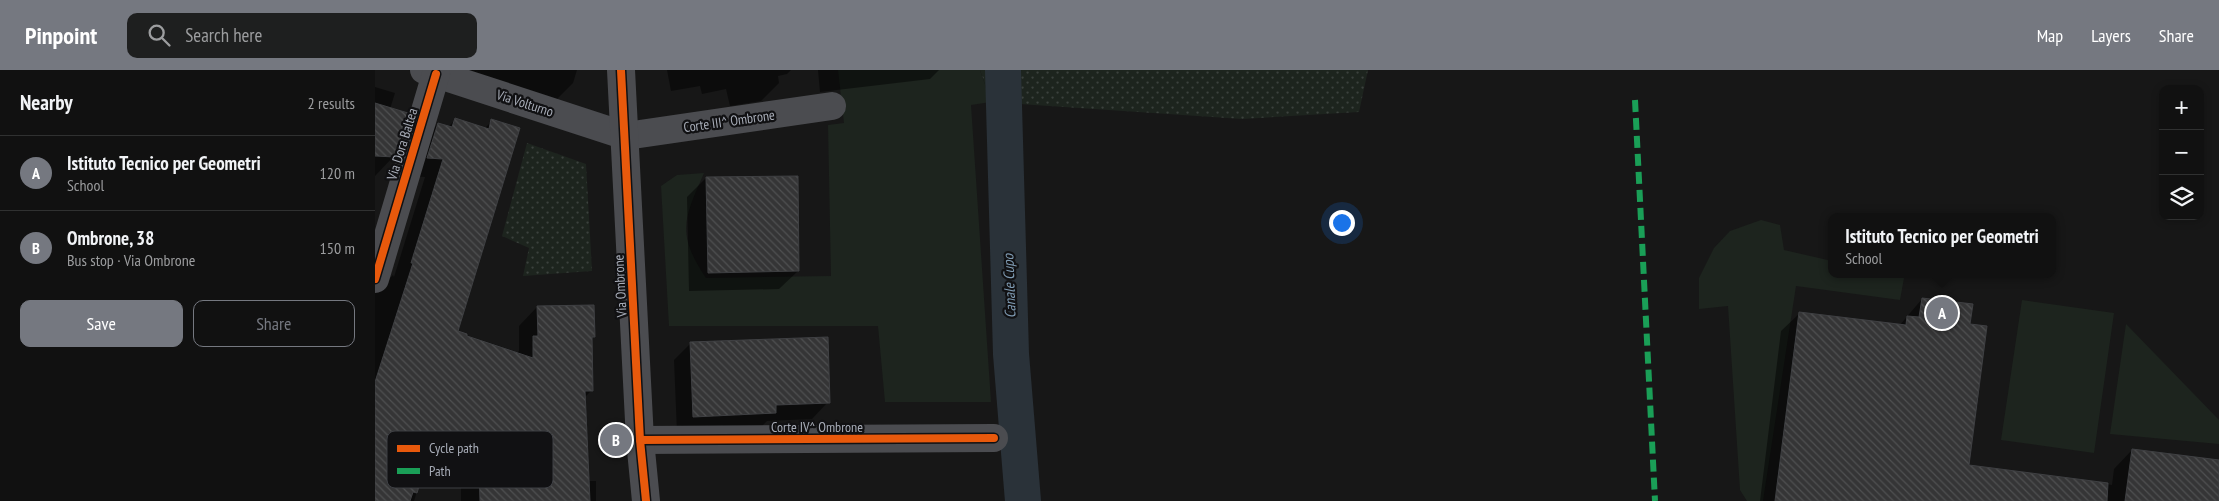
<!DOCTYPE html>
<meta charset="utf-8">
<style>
:root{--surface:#111;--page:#1e1f1f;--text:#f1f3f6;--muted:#9c9d9f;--line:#303131;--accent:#757880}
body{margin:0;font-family:"PT Sans Narrow",sans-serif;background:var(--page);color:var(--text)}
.controls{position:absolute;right:15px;top:15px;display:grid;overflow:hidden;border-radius:10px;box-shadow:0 2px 8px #0003}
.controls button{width:45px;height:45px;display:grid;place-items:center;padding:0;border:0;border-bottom:1px solid var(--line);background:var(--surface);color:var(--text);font:25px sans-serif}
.you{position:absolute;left:966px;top:152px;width:18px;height:18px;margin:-12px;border:4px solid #fff;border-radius:50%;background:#1a73e8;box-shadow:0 0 0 8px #1a73e833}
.badge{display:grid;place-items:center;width:32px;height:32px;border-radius:50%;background:var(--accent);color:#fff;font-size:16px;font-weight:700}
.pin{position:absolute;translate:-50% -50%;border:2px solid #fff;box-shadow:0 1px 5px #0006}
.popup{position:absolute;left:1453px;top:143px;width:228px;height:65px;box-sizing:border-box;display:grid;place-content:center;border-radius:10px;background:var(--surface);filter:drop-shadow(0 1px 4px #0005);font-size:16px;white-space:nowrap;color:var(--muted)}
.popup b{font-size:19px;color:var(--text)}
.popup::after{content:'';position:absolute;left:50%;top:100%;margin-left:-10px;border:10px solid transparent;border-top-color:var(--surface)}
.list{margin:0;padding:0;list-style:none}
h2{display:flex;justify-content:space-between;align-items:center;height:65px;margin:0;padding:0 20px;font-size:21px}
h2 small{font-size:16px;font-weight:400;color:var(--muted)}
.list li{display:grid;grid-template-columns:32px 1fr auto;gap:15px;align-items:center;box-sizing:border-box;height:75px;padding:0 20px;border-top:1px solid var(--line)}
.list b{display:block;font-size:19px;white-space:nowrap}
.list p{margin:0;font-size:16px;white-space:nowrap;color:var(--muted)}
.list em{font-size:16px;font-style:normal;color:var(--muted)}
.actions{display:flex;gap:10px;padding:15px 20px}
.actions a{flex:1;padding:11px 0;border:1px solid var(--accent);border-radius:10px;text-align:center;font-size:18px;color:var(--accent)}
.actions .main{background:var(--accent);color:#fff}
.icon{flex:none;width:28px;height:28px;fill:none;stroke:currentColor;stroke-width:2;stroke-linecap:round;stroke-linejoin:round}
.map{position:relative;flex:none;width:1844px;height:431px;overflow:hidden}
header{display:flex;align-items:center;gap:30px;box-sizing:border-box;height:70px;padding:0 25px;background:var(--accent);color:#fff}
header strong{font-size:24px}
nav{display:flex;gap:28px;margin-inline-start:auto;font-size:18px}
.search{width:350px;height:45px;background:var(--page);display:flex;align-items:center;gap:12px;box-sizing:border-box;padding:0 18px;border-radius:10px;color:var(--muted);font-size:19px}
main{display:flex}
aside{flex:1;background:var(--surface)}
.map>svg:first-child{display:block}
.grass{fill:url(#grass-dots)}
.garden{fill:#1d241e}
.shadow{fill:#0007}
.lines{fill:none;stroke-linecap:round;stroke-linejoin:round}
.canal{stroke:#2a3239;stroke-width:36}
.building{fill:url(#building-back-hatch);stroke:#3f4043}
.minor{stroke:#4b4c50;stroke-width:28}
.tertiary{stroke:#4b4c50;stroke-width:28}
.quiet{stroke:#1a9f57;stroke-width:6;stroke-dasharray:12 6;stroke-linecap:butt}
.cycleway-casing{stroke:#111113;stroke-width:11}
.cycleway{stroke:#e8590c;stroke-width:8}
.labels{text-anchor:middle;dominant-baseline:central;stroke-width:4.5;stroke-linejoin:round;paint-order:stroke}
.street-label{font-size:14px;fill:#a8adb8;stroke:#111113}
.water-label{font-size:15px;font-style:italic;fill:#7f9bb3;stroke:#111113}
.key{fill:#111113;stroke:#3e4045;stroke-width:1}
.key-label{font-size:14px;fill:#a8adb8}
</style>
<header>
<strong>Pinpoint</strong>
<div class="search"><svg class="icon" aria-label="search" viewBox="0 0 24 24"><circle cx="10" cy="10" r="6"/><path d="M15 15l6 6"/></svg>Search here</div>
<nav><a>Map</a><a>Layers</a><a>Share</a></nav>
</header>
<main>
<aside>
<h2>Nearby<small>2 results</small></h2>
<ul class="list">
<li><span class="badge">A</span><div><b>Istituto Tecnico per Geometri</b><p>School</p></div><em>120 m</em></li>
<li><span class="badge">B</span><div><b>Ombrone, 38</b><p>Bus stop · Via Ombrone</p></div><em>150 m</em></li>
</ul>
<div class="actions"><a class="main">Save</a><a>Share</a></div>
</aside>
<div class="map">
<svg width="1844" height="431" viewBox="0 0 1844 431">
<defs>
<pattern id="grass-dots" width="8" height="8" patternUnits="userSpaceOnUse" patternTransform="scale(1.25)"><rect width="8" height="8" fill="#1d241e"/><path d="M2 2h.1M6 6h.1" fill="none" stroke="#3b413d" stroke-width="1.8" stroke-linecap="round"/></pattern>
<pattern id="building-back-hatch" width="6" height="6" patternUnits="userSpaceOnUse" patternTransform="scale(1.25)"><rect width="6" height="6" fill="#353536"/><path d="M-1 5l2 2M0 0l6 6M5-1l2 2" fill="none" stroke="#4f5051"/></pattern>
</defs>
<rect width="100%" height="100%" fill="#171717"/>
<g class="grass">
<polygon points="605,0 993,0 984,42 867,49 616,32"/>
<polygon points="152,73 211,94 217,201 148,206 154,178 127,166"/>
</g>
<g class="garden">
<path d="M 463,0 L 605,0 L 616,32 L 596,35 L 616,332 L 510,332 L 503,256 L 294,256 L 286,116 L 302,105 L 329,103 C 309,149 301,163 331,208 L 456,206 L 453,55 L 469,53 Z"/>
<polygon points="1386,150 1405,155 1409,180 1457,191 1457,204 1515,204 1529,208 1525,230 1421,216 1388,431 1372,431 1365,420 1353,236 1324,239 1324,208 1339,178 1355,161"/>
<polygon points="1647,230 1739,243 1719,383 1626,370"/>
<polygon points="1751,254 1844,350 1844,374 1735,364"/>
</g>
<g class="shadow">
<polygon points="78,0 202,0 198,13 181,30"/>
<polygon points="292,0 416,0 412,4 403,6 404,13 386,31 355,36 351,19 327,24 325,16 296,21"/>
<polygon points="443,0 564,0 555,9 445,22"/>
<polygon points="0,17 20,23 15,39 19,86 0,106"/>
<polygon points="80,50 109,59 117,51 82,262 90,267 141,284 144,281 144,256 162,237 218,266 216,269 217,320 209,328 211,392 213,392 214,411 221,411 221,431 86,431 86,415 44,415 39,431 0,431 0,223 18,205 19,207 50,107 34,106 44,73 63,54 73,57"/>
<polygon points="331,108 423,201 404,219 314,221 312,127"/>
<polygon points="1547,229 1594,255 1593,396 1737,415 1739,399 1757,380 1844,391 1844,431 1385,431 1406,261 1425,243 1524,256"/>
<polygon points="316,273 453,332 437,349 392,351 383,360 302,363 299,290"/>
</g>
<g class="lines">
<polyline class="canal" points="628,0 636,284 648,431"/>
</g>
<g class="building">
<polygon points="0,33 33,43 20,87 0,86"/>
<polygon points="80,48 114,59 116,49 145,58 83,261 92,264 92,266 158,288 158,266 163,266 162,236 219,235 220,267 217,267 218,321 210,321 215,431 105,431 104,396 50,397 42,423 38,422 35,431 0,431 0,312 38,193 36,193 68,89 52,88 63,53 77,57"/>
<polygon points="423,106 424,201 333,203 331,107"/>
<polygon points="1547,228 1598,234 1595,254 1612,256 1594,395 1733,413 1732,431 1400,431 1424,242 1531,255 1532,246 1544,247"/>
<polygon points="453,267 455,333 401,335 401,343 318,347 315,272"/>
<polygon points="1757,379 1844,390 1844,431 1750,431"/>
</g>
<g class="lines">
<g class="minor">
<polyline points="49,0 251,66 457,36"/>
<polyline points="0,209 61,4"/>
<polyline points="265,370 619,368"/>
</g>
<polyline class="tertiary" points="246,0 265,370 271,431"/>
<polyline class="quiet" points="1260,30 1280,431"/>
<g class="cycleway-casing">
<g id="cycleway">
<polyline points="246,0 265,370 271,431"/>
<polyline points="0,209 61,4"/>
<polyline points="265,370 619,368"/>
</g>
</g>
<use href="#cycleway" class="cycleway"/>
</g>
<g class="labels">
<g class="street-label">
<text transform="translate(150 33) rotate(18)">Via Volturno</text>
<text transform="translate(354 51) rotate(-8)">Corte III^ Ombrone</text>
<text transform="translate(27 74) rotate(-73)">Via Dora Baltea</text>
<text transform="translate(245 216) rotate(-93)">Via Ombrone</text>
<text x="442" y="357">Corte IV^ Ombrone</text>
</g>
<g class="water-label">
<text transform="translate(634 216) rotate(-92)">Canale Cupo</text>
</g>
</g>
<rect x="12" y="361" width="166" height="57" rx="8" class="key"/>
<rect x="22" y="375" width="23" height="7" fill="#e8590c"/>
<rect x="22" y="398" width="23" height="6" fill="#1a9f57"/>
<g class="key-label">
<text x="54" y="383">Cycle path</text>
<text x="54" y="406">Path</text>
</g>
</svg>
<div class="controls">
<button>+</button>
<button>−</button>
<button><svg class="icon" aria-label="layers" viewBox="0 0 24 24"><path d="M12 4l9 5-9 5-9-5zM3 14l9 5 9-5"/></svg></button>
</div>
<div class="you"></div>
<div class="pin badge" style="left:1567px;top:243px">A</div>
<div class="popup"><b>Istituto Tecnico per Geometri</b>School</div>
<div class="pin badge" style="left:241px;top:370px">B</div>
</div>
</main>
